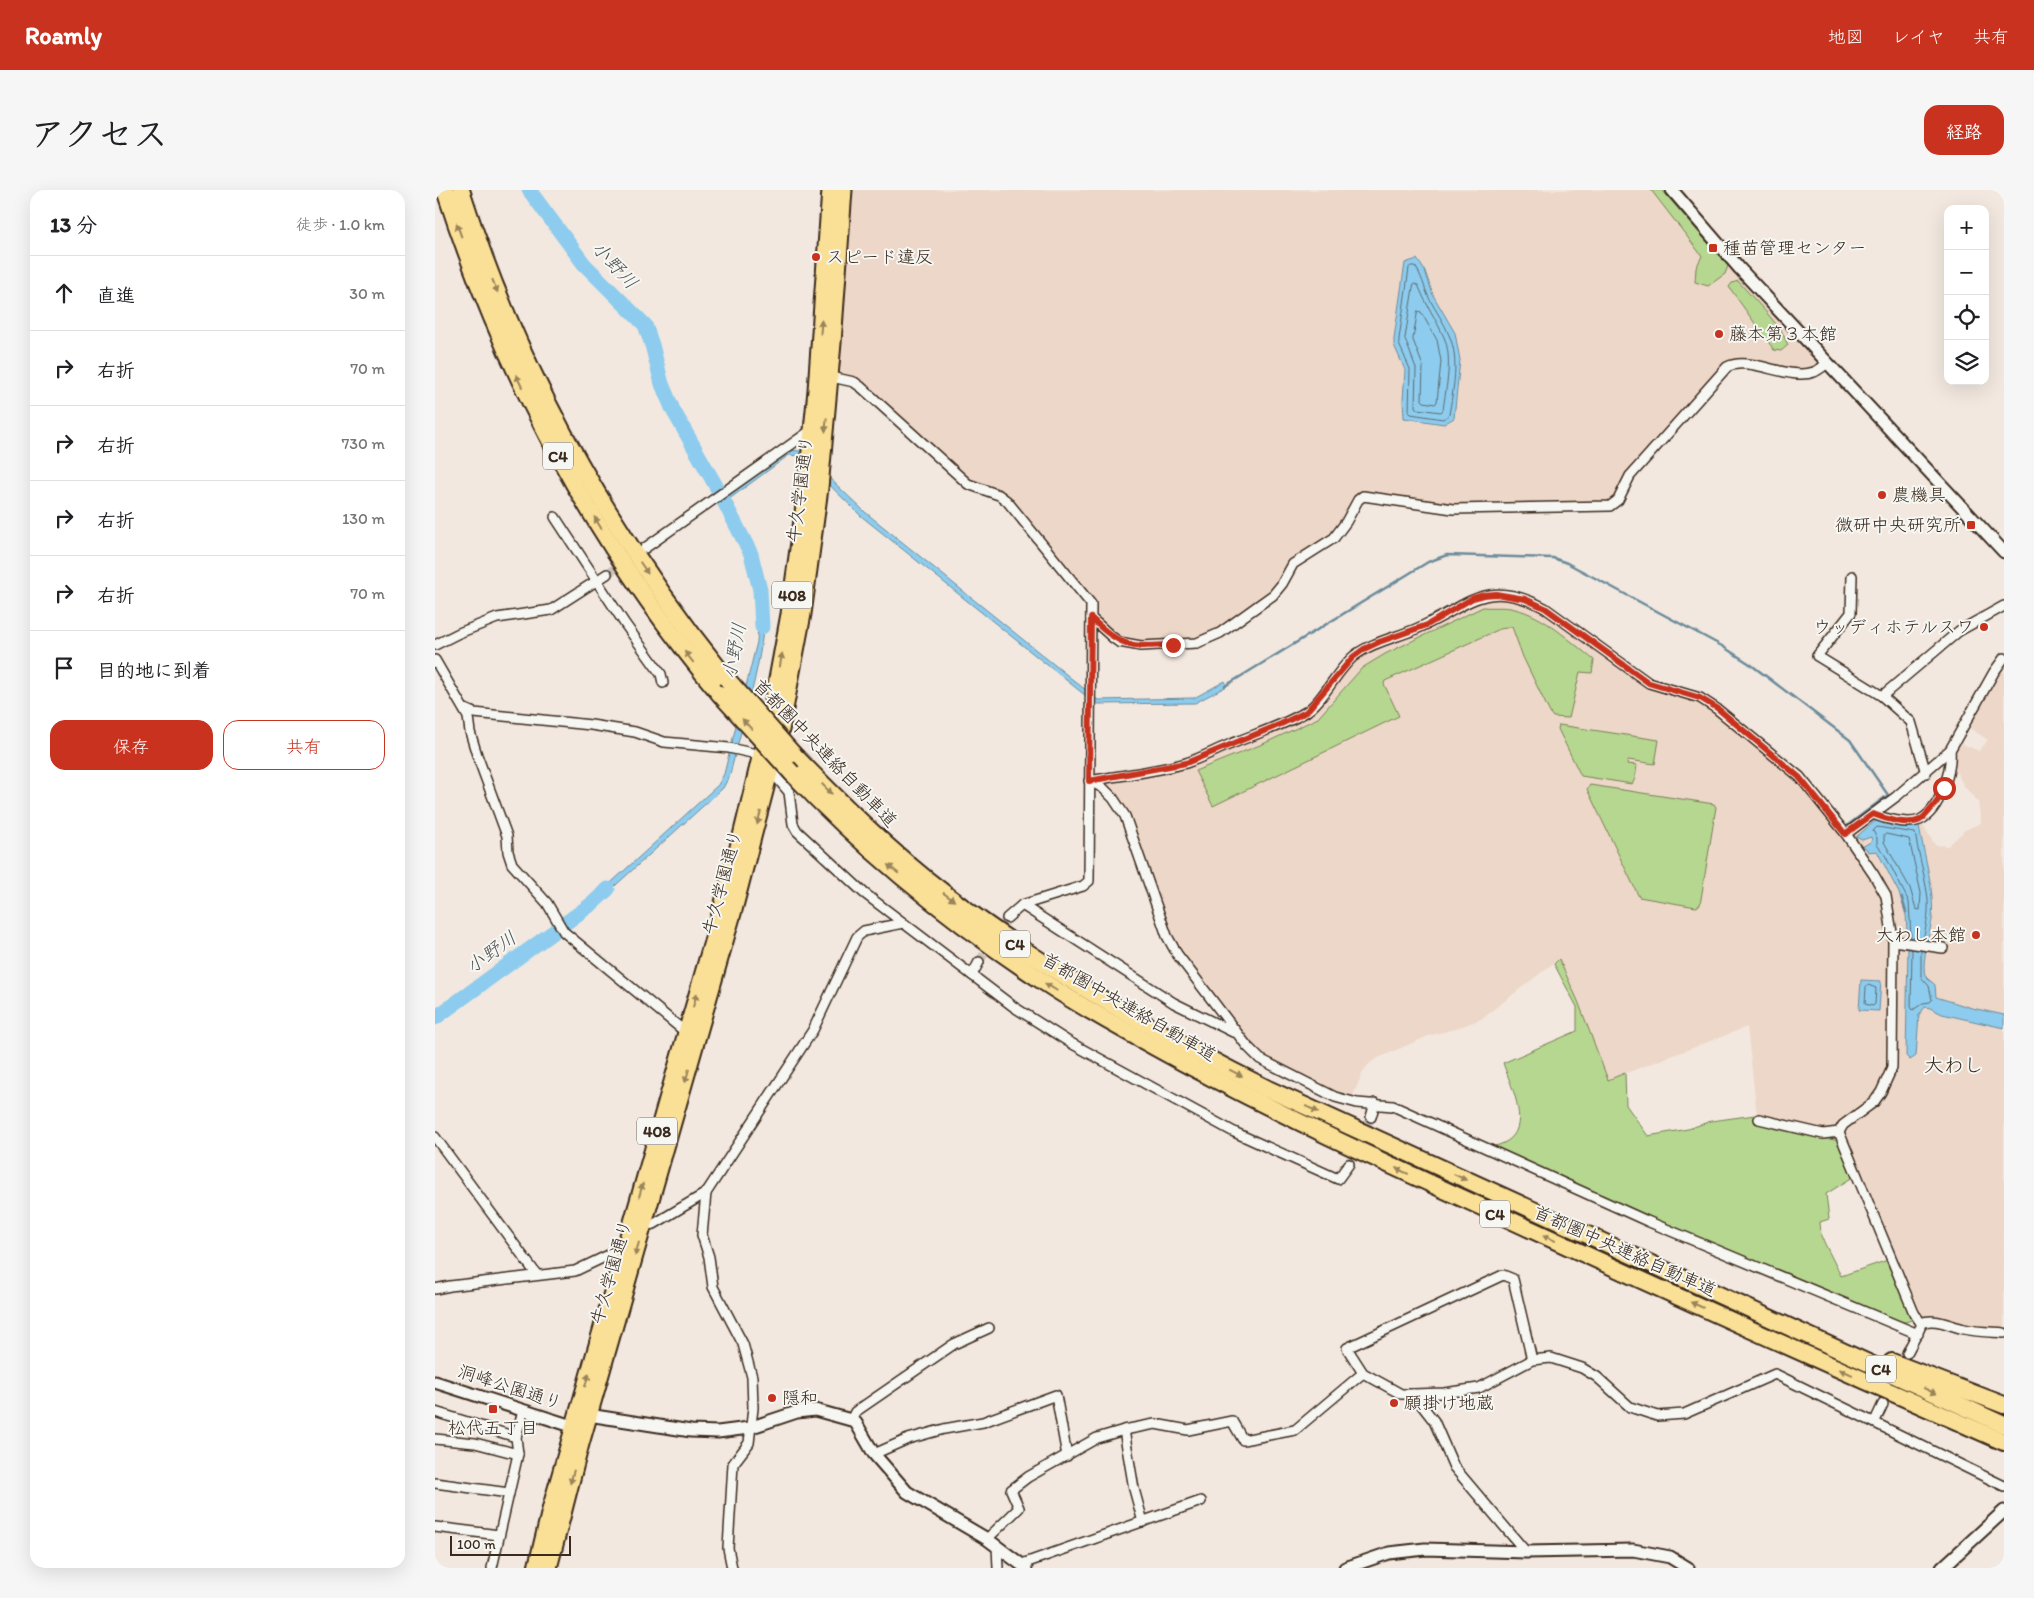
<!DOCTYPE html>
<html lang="ja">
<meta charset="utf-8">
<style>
:root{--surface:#fff;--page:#f6f6f6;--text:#202124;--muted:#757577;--line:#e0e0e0;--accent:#c8321e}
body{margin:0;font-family:Itim,"Klee One",sans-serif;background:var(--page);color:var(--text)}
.controls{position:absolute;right:15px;top:15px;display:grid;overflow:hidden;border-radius:10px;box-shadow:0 5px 20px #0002}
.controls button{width:45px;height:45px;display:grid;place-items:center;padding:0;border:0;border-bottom:1px solid var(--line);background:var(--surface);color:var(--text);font:25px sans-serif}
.scale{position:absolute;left:15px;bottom:12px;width:121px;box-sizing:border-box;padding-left:5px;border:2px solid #3b2a1e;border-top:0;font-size:14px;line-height:18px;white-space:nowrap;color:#3b2a1e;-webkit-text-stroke:4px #f6f6f2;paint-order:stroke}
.stop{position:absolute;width:15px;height:15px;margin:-11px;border:4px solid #c8321e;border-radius:50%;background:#fff}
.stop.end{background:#c8321e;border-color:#fff;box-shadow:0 1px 5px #0008}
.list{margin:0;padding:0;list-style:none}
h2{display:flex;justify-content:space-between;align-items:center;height:65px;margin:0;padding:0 20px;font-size:21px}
h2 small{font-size:16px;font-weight:400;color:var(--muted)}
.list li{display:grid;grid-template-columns:32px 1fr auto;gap:15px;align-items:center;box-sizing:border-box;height:75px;padding:0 20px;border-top:1px solid var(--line)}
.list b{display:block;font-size:19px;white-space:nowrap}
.list em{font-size:16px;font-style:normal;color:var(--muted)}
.actions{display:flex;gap:10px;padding:15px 20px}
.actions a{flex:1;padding:11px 0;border:1px solid var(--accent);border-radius:15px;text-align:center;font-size:18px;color:var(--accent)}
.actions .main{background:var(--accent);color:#fff}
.icon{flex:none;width:28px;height:28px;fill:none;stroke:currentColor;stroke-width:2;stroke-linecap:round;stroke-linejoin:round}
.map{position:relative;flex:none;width:1569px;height:1378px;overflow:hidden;border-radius:15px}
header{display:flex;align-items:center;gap:30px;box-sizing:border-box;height:70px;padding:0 25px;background:var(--accent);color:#fff}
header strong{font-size:24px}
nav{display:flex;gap:28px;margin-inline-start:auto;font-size:18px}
.intro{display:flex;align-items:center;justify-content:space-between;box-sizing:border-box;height:120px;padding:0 30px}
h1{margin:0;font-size:35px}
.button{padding:12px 22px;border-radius:15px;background:var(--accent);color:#fff;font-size:18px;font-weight:700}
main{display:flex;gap:30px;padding:0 30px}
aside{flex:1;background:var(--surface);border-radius:15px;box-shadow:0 5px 20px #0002}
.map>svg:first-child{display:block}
.built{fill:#edd7c8}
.green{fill:#b6d790;stroke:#788057}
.water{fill:#8dccee;stroke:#6c8b9b}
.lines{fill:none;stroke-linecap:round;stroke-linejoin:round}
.shore{stroke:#5c6b71;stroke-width:1}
.stream{stroke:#6c8b9b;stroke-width:2.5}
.river{stroke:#8dccee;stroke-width:15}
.minor-tunnel{stroke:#cdc2b8;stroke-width:9;stroke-dasharray:9 4.5;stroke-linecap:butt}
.minor-casing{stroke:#3b2a1e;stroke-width:12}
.tertiary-casing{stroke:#3b2a1e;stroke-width:15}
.trunk-casing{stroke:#3b2a1e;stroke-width:19}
.motorway-casing{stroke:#3b2a1e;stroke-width:20}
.minor{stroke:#f6f6f2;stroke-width:9}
.tertiary{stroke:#f6f6f2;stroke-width:11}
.trunk{stroke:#fadf96;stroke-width:15}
.motorway{stroke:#fadf96;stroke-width:16}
.motorway-bridge-casing{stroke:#3b2a1e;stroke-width:20;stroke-linecap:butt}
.motorway-bridge{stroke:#fadf96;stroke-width:16}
.oneway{fill:#9a845a}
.route{stroke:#c8321e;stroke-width:6}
.poi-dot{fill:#c8321e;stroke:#f6f6f2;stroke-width:2}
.labels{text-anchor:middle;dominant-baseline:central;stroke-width:4;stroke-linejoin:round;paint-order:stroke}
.shield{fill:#f6f6f2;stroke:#73675e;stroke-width:1}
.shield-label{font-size:16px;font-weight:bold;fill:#3b2a1e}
.poi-label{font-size:18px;fill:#3b2a1e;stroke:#f6f6f2;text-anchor:start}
.street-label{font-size:18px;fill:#3b2a1e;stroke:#f6f6f2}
.water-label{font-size:19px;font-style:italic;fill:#505252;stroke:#f6f6f2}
.quarter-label{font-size:20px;fill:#3b2a1e;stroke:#f6f6f2}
</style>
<header>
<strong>Roamly</strong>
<nav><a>地図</a><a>レイヤ</a><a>共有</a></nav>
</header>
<div class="intro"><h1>アクセス</h1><a class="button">経路</a></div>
<main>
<aside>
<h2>13 分<small>徒歩 · 1.0 km</small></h2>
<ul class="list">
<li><svg class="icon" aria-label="ahead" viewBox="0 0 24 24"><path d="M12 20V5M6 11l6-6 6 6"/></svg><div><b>直進</b></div><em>30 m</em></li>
<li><svg class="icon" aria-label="right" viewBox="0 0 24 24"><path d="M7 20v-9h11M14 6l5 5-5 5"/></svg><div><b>右折</b></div><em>70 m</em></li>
<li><svg class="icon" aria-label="right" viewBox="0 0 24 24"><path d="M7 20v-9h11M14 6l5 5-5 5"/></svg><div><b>右折</b></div><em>730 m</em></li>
<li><svg class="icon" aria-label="right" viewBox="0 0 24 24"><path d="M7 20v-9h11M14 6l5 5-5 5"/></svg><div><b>右折</b></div><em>130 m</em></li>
<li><svg class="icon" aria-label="right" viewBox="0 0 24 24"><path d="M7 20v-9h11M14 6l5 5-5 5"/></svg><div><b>右折</b></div><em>70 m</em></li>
<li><svg class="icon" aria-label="arrive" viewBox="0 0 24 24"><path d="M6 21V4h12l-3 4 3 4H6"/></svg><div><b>目的地に到着</b></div></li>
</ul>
<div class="actions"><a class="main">保存</a><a>共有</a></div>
</aside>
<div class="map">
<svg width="1569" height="1378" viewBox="0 0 1569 1378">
<rect width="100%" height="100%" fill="#f2e8df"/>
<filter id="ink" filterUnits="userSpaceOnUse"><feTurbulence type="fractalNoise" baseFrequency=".02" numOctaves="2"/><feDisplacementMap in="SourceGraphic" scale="10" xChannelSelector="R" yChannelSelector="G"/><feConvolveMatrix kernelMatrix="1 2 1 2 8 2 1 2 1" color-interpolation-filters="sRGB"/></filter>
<g filter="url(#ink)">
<g class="built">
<polygon points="418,0 1226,0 1306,91 1385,175 1378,179 1367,181 1300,172 1241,230 1192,282 1181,304 1172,312 1114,311 1033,316 1007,314 932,302 926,304 918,311 896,344 862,365 854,374 845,392 835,402 787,438 769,448 755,451 704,452 683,447 669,436 657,411 577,312 535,290 422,188 417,189 405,185"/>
<polygon points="1061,408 1092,414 1110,423 1211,496 1262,511 1278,520 1361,589 1410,650 1438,628 1486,632 1500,655 1513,656 1530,640 1546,633 1543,612 1529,596 1517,574 1520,562 1525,553 1544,561 1553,550 1533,537 1569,477 1569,1139 1529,1135 1489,1126 1481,1120 1409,946 1400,936 1391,941 1322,925 1312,837 1173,890 1143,811 1124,769 1046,829 1020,839 993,846 941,869 933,875 927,884 917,908 899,902 824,862 796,831 745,763 733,740 716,689 671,597 673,592 743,578 860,532 914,477 929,464 949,454 980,444 1032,415"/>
</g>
<g class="green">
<polygon points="1216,0 1227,0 1293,76 1290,84 1273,96 1260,92 1261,78 1267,66"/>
<polygon points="1303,91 1332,123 1346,140 1353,155 1346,161 1339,160 1294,97 1297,93"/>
<path d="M 1048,417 C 1059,418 1070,416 1080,419 C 1110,426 1135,451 1159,470 L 1157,483 L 1145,482 L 1134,528 L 1118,527 L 1115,523 L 1088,467 L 1077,437 L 1065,439 L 950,491 L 949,494 L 964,526 L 778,616 L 760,581 L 830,553 L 883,528 L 927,478 L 950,464 Z"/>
<polygon points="1124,535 1224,550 1220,574 1193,570 1192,574 1202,575 1200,589 1197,594 1146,586 1123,539"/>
<polygon points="1155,595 1279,614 1281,617 1265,715 1261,717 1204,707 1152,599"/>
<path d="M 1124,769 L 1143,811 L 1173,890 L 1190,883 L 1191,915 L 1213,946 L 1253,939 L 1276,931 L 1320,925 L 1319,930 L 1403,951 L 1418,987 L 1391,1004 L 1394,1029 L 1385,1032 L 1386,1046 L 1406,1086 L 1453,1070 L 1477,1126 L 1477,1130 L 1470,1132 L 1462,1131 L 1164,1006 L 1060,959 L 1060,956 C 1102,946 1077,899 1068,873 L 1142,841 L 1142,817 L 1119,774 Z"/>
</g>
<g class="water">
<polygon points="982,69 990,81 998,105 1020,143 1025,170 1019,228 1009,234 969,228 968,210 970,180 959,155 959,148 970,73"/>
<polygon points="352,260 366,261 430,322 663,510 759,508 790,491 792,496 760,513 661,514 426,326 365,266 354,265 293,310 289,306"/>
<path d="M 329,416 C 330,469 307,533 295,585 L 288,598 L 160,714 L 156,711 L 283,595 L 289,584 L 322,452 L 324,417 Z"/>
<path d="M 1440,631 L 1477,637 L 1484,635 C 1489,667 1500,698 1497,730 C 1495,742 1485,777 1491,787 C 1493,790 1498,792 1500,795 L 1501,807 L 1537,818 L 1569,825 L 1569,838 L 1507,824 L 1495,818 L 1490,817 L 1484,825 L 1481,866 L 1475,870 L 1471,866 L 1473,756 L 1471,725 L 1464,703 L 1442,661 L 1433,662 L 1431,658 L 1427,657 L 1437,651 L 1436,647 L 1427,650 L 1421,647 Z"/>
<polygon points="1426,790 1446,791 1444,821 1424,820"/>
</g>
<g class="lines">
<g class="shore">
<path d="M 976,76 L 980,76 C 987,86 989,97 994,108 C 1000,120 1009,132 1014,145 C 1025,169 1018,200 1014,225 L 1008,229 L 976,224 L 974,222 L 975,179 L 964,154 L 964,149 L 974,78 Z"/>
<path d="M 979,94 L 983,95 C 990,113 1001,129 1009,147 C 1018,169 1011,197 1008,220 L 1006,222 L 982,219 L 980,217 L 981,178 L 970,149 Z"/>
<polygon points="983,121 986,122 1002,150 1006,171 1002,212 1000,214 989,212 987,210 988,176 978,150"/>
<polygon points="1451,644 1474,649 1486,703 1485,720 1481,719 1475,698 1449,652 1449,646"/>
<path d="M 1476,748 L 1474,712 L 1450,665 L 1442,655 L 1442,648 L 1438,641 L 1442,637 L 1480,643 C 1483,663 1489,682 1492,702 C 1495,717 1492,735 1488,749"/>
<polyline points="1477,759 1476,817 1478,820 1488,813 1495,812 1497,810 1494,796 1486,787 1486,760"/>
<polygon points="1433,795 1441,798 1440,814 1438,816 1430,814 1431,797"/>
</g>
<g class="stream">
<polyline points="288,310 291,308"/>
<polyline points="790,496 993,372 1012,365 1118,368 1132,373 1287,456 1315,474 1415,550 1453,605 1413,635"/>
<polyline points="1467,708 1471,722"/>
</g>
<g class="river">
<polyline points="94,0 149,74 210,135 217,155 227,194 238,220 281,296 316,364 325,400 327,437"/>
<polyline points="0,828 158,713 173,699"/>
</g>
<g class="minor-tunnel">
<polyline points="172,384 190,371"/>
<polyline points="544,772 572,728"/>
<polyline points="914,974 936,927"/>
</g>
<g class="minor-casing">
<g id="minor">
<polyline points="392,186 419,192 426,197 533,294 564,305 572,311 656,414 654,691 648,696 587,715 572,728"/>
<polyline points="120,327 190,434 226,484 228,493"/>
<polyline points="210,358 378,239"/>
<polyline points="1417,386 1416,423 1382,466 1447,506 1476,532 1491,583"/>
<path d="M 656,428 L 677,447 L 684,452 L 706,456 L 762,453 L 785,443 L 838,405 L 847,394 L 858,374 L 899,348 L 911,332 L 923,310 L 928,306 L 1018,319 L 1175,316 L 1183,310 L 1195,286 L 1292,177 C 1315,165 1353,191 1379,182 C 1384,180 1388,176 1393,173"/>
<polyline points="0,455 24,443 62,428 116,420 172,384"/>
<polyline points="0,470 33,527 35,542 42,565 72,646 73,662 77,674 112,713 129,742 254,845"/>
<polyline points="1447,506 1524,441 1569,416"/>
<polyline points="30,519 39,523 156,535 200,542 229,552 294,558 317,563 326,569 354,602 358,634 362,641 429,703 579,817 634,852 799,942 903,989 914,974"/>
<path d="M 654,591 C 686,585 720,582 751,573 C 766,568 781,560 796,554 C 820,544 847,536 869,523 C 888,512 901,481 919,466 C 937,452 960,448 981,439 C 1034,417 1048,386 1110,418 L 1214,493 L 1265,508 L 1282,519 L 1365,587 L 1411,644 L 1439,685 L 1451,706 L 1458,749 L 1457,878 L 1446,902 L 1439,912 L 1408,935 L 1404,942 L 1479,1123 L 1486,1133"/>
<polyline points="655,591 668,598 678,608 690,626 732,746 742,764 812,856 825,869 900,907 922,913 958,916 1212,1031 1483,1144"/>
<path d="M 1438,624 C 1450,629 1472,635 1485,630 C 1505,620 1517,581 1515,560"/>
<polyline points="1411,644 1462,606 1515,560 1559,482 1569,468"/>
<polyline points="587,715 739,813 798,842"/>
<polyline points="1459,751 1508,758"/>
<polyline points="537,785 544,772"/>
<polyline points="936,927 940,913"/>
<polyline points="1324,929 1388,944 1404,942"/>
<polyline points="0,947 102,1085"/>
<polyline points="271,1003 267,1045 274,1067 278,1097 308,1154 317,1187 318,1218 314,1253 298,1274 293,1358 297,1378"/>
<polyline points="205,1036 219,1034 271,1003 378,840 422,747 429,741 468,733"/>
<polyline points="0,1099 15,1096 140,1081 180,1062 188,1062"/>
<path d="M 1486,1133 C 1500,1127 1515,1136 1529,1139 C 1542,1142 1556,1142 1569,1143"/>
<polyline points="1472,1163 1485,1138"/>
<polyline points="1097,1170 1078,1089 1068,1085 912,1158 928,1183 966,1204 978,1204 1009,1203 1044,1198 1097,1170 1116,1168 1147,1178 1162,1187 1195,1217 1222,1226 1249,1224 1340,1184 1569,1296"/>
<polyline points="978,1204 999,1231 1019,1277 1091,1362"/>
<polyline points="0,1222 81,1247"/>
<polyline points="416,1230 420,1222 519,1154 554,1138"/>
<polyline points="1440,1231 1448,1214"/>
<polyline points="689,1240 699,1299 708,1332"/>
<polyline points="0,1249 40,1253 83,1264"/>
<polyline points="439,1264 473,1249 509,1239 548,1232 621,1205 632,1266"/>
<polyline points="0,1293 74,1303"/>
<polyline points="0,1337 64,1345"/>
<polyline points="552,1349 584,1318 576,1300 593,1287 662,1248 689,1240 720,1234 753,1240 797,1231 808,1250 860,1240 928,1183"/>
<polyline points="562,1356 563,1378"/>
<polyline points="587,1374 766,1311"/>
<polyline points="57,1378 83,1264 81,1247 88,1221"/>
</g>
</g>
<g class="tertiary-casing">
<g id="tertiary">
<polyline points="1237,0 1305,79 1569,362"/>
<polyline points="0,1192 146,1239"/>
<polyline points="147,1224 256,1241 283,1242 314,1238 362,1222 380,1220 416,1230 421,1233 439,1264 472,1302 552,1349 591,1378"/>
<polyline points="910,1378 954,1363 990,1359 1091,1362 1198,1360 1235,1367 1253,1378"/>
<polyline points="1507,1378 1569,1321"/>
</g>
</g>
<g class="trunk-casing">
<g id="trunk">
<polyline points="101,1378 116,1316 286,720 306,646 335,527 354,424 371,301 381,200 395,0"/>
<polyline points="114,1378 146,1254 299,720 346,540 368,424 385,298 398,153 409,0"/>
</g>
</g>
<g class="motorway-casing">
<g id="motorway">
<path d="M 10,0 C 69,184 161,356 285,504"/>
<path d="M 26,0 C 83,181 173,341 291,488"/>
<path d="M 358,564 C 406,613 455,662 509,703 C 610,780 719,842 833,899 L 1569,1235"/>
<path d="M 357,583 C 431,662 518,732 609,792 C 645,816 682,836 718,856 C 833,920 952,974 1071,1028 C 1236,1104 1402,1179 1569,1252"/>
<polyline points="1457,1172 1569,1215"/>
</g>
</g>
<use href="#minor" class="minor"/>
<use href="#tertiary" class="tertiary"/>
<use href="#trunk" class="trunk"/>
<use href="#motorway" class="motorway"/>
<g class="motorway-bridge-casing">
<g id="motorway-bridge">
<polyline points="291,488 358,564"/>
<polyline points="285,504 357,583"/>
</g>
</g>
<use href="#motorway-bridge" class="motorway-bridge"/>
</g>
<defs><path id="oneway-solid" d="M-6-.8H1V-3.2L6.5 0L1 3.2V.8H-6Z" transform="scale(1.25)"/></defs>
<g class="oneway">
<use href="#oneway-solid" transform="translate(24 40) rotate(-110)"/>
<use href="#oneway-solid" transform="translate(60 96) rotate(68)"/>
<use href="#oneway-solid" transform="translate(386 137) rotate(-86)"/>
<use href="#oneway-solid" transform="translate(84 191) rotate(-115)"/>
<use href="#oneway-solid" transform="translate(391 235) rotate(95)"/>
<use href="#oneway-solid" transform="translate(163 333) rotate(-121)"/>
<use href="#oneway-solid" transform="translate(209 378) rotate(56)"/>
<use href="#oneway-solid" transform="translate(254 467) rotate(-128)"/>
<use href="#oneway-solid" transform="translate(346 470) rotate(-80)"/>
<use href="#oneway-solid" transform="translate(312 534) rotate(-132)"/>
<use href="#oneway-solid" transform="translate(392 599) rotate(45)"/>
<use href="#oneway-solid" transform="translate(324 628) rotate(105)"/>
<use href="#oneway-solid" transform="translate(458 679) rotate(-141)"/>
<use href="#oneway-solid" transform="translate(514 707) rotate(36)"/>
<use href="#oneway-solid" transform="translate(616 797) rotate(-148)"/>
<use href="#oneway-solid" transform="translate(260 810) rotate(-74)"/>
<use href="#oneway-solid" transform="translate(801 883) rotate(27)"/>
<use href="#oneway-solid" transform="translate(252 886) rotate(106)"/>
<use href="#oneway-solid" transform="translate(877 919) rotate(24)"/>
<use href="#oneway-solid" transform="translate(967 981) rotate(-155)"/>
<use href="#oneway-solid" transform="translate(1025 987) rotate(25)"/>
<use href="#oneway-solid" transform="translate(206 1000) rotate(-74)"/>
<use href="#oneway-solid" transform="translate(1114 1048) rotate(-156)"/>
<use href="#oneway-solid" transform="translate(202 1059) rotate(106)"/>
<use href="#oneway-solid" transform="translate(1262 1115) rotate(-156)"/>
<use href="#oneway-solid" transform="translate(1411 1182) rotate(-156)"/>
<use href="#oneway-solid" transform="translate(152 1190) rotate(-74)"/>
<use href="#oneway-solid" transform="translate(1495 1201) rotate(25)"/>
<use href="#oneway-solid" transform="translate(137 1287) rotate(105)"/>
</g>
</g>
<g class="lines" filter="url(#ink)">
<path class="route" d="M 738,455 C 695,457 687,458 656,428 L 654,591 L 751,573 L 846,534 L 871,522 L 918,467 L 929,459 L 944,452 L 992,435 L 1038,408 L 1049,405 L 1061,404 L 1090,409 L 1110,418 L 1214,493 L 1265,508 L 1282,518 L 1364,587 L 1410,644 L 1438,624 C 1450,629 1473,636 1485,630 C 1490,627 1493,622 1497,618 C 1502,612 1507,606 1509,598"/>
</g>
<g class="poi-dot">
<rect x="1273" y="53" width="10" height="10" rx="2.5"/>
<circle cx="381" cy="67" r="5"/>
<circle cx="1284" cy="144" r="5"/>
<circle cx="1447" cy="305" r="5"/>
<rect x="1531" y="330" width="10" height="10" rx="2.5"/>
<circle cx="1549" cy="437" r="5"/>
<circle cx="1541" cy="745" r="5"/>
<circle cx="337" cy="1208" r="5"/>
<circle cx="959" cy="1213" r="5"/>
<rect x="53" y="1214" width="10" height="10" rx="2.5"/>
</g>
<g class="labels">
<g class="shield">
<rect x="108" y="252.5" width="30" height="27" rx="4"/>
<rect x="337" y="391.5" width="40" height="27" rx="4"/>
<rect x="565" y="740.5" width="30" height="27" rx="4"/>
<rect x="202" y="927.5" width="40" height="27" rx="4"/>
<rect x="1045" y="1010.5" width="30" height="27" rx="4"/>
<rect x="1431" y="1165.5" width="30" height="27" rx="4"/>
</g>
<g class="shield-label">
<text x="123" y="266">C4</text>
<text x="357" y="405">408</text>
<text x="580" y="754">C4</text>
<text x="222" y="941">408</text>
<text x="1060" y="1024">C4</text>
<text x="1446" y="1179">C4</text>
</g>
<g class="poi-label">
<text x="1288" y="58">種苗管理センター</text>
<text x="391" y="67">スピード違反</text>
<text x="1294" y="144">藤本第３本館</text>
<text x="1457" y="305">農機具</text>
<text x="1526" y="335" text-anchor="end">微研中央研究所</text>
<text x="1539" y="437" text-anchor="end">ウッディホテルスワ</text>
<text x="1531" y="745" text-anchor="end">大わし本館</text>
<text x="347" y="1208">隠和</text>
<text x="969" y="1213">願掛け地蔵</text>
<text x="58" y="1238" text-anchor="middle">松代五丁目</text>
</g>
<g class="street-label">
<text transform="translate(365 299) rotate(-83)">牛久学園通り</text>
<text transform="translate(390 563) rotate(46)">首都圏中央連絡自動車道</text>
<text transform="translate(287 692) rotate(-75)">牛久学園通り</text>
<text transform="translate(694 817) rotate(30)">首都圏中央連絡自動車道</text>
<text transform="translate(1190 1061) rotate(24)">首都圏中央連絡自動車道</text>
<text transform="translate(176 1082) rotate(-74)">牛久学園通り</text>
<text transform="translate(75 1197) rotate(18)">洞峰公園通り</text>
</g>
<g class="water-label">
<text transform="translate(180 75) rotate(47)">小野川</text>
<text transform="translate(299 461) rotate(-79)">小野川</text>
<text transform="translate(56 762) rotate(-36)">小野川</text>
</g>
<g class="quarter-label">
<text x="1519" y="875">大わし</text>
</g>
</g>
</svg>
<div class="controls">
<button>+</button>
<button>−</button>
<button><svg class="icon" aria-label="locate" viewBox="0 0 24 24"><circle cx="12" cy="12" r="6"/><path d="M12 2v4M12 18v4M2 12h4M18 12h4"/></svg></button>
<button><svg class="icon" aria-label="layers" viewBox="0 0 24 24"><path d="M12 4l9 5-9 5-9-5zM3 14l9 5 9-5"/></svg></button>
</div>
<div class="scale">100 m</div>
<div class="stop" style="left:1509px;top:598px"></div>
<div class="stop end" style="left:738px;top:455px"></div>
</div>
</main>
